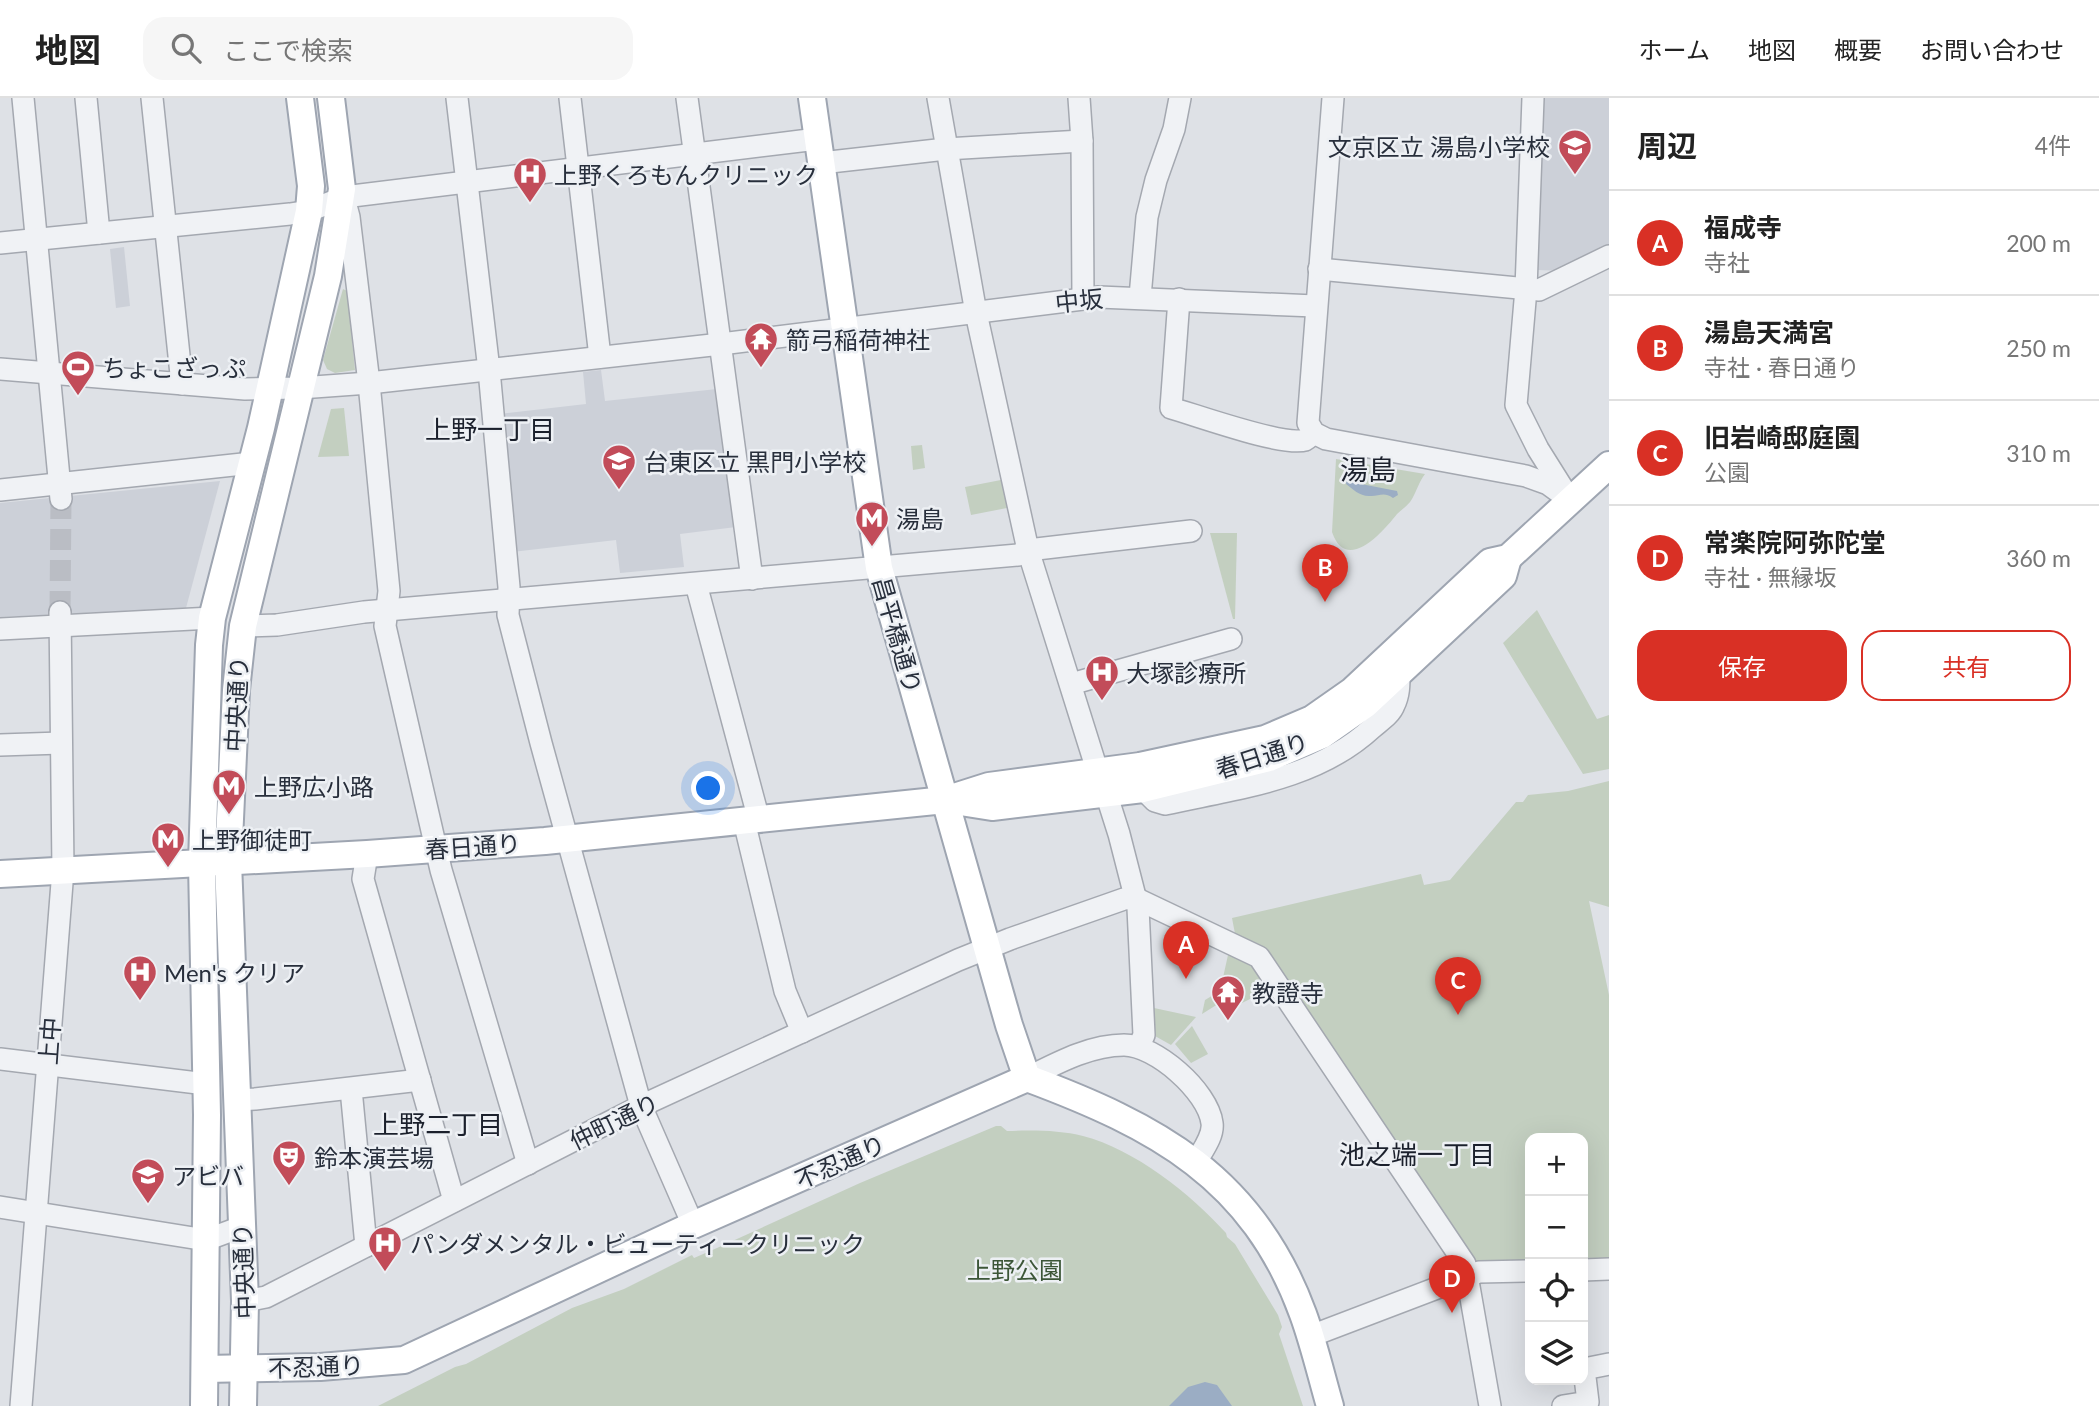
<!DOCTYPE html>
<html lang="ja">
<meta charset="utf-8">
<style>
:root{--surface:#fff;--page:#f6f6f6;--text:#222;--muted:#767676;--line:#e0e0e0;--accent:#d93025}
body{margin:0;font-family:Lato,"Noto Sans JP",sans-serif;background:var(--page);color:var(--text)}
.controls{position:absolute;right:21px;bottom:21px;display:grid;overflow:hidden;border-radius:14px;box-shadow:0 7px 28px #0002}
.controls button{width:63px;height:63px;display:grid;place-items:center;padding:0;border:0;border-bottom:2px solid var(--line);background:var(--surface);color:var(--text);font:35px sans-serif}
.you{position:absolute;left:709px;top:691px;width:24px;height:24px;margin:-18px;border:5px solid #fff;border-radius:50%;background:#1a73e8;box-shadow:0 0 0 10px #1a73e833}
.badge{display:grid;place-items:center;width:46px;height:46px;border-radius:50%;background:var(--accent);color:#fff;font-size:23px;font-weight:700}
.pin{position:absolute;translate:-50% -58px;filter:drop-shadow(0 2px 4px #0008)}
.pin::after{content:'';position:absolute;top:37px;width:24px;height:21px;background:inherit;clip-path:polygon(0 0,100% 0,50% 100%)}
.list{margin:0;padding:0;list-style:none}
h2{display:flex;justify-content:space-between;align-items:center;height:91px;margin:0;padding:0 28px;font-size:30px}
h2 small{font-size:23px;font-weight:400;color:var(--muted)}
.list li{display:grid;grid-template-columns:46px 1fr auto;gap:21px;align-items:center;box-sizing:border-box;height:105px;padding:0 28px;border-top:2px solid var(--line)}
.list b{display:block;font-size:26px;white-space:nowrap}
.list p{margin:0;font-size:23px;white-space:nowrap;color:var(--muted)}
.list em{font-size:23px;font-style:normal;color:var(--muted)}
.actions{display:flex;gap:14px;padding:21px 28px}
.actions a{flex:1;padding:16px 0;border:2px solid var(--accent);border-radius:21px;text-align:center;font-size:24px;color:var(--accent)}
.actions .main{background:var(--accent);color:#fff}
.icon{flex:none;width:38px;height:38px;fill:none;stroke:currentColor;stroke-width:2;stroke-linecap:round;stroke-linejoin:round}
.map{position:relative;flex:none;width:1609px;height:1308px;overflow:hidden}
header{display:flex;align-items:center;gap:42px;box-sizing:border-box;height:98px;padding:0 35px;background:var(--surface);border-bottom:2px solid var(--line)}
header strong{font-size:33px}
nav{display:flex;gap:38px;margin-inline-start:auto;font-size:24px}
.search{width:490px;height:63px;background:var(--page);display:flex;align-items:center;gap:18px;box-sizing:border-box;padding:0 24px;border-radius:21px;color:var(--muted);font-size:26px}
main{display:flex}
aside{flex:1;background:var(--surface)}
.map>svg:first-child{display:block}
.built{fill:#ccd0d8}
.green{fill:#c3cfc0}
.water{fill:#9badc4}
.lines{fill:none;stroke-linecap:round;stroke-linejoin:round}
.minor-tunnel{stroke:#babdc4;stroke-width:21;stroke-dasharray:21 10;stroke-linecap:butt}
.minor-casing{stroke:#a4a8b0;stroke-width:24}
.major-casing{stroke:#9ea5b1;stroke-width:30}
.minor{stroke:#f0f2f5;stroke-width:21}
.major{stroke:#fff;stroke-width:26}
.labels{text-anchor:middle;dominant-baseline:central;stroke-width:5;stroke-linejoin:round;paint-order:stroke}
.poi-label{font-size:24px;fill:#282f3c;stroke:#edf0f4;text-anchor:start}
.street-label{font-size:24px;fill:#282f3c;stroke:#edf0f4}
.park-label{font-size:24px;fill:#3c5637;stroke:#edf0f4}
.neighbourhood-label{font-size:26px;fill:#1b202c;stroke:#edf0f4}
.quarter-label{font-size:28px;fill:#1b202c;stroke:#edf0f4}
</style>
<header>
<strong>地図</strong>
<div class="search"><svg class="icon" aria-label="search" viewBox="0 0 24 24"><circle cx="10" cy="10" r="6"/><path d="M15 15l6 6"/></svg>ここで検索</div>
<nav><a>ホーム</a><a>地図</a><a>概要</a><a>お問い合わせ</a></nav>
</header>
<main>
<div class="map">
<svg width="1609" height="1308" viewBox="0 0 1609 1308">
<rect width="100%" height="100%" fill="#dee1e6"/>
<g class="built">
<polygon points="1544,0 1609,0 1609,151 1564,173 1538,172"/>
<polygon points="124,149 130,208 116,210 110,151"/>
<polygon points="601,272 605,303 717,291 736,429 680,436 684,469 620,475 616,442 512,454 499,316 586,306 583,274"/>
<polygon points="220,383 186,510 0,519 0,405"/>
</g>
<g class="green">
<polygon points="343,191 347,193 355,272 335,275 327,271 323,262"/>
<polygon points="344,310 349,358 318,359 331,311"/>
<polygon points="922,347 925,370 913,372 911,348"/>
<path d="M 1336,361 L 1425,376 C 1419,384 1417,392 1412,401 C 1409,407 1402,411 1397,416 C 1383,434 1346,476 1332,434 Z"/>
<polygon points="1006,381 1012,409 971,417 965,389"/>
<polygon points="1237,435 1235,521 1233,521 1210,435"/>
<polygon points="1537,512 1597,621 1609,617 1609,671 1583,676 1503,545"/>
<polygon points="1609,683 1609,809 1589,803 1609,897 1609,1163 1583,1164 1583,1040 1530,1040 1530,1165 1471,1166 1236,841 1232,820 1421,776 1424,787 1450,782 1516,704 1523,704 1528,697 1568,693"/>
<polygon points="1228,857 1250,866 1268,892 1232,910 1226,901 1202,916 1205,902 1220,893"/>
<polygon points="1154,910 1196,919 1171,947 1155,938"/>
<polygon points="1192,928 1208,956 1191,965 1175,946"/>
<path d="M 996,1028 L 1001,1028 L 1007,1033 C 1031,1032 1060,1032 1083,1038 C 1134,1051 1191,1096 1226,1135 L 1227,1139 L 1235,1146 L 1278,1217 L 1282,1229 L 1279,1236 L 1303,1308 L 378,1308 L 455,1269 L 466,1266 L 572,1210 L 624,1191 L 692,1157 L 694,1160 L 717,1150 L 860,1085 Z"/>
</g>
<g class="water">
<path d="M 1347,377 L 1355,377 L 1361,386 L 1397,393 L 1398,397 L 1393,400 C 1383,393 1379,399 1369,398 C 1359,398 1353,391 1346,386 Z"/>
<polygon points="1205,1284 1217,1287 1232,1308 1169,1308 1188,1289"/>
</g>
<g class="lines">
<polyline class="minor-tunnel" points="60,514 61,401"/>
<g class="minor-casing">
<g id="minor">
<polyline points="23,0 61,401"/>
<polyline points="86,0 99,135"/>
<polyline points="152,0 182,286"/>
<polyline points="457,0 489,272 509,489 508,517 541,645 641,1008 693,1127"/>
<polyline points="570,0 600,259"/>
<polyline points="687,0 752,481"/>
<polyline points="938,0 976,215 1028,452 1098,675"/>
<polyline points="1079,0 1082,43 1083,201"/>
<polyline points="1333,0 1308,325 1314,335 1326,341 1526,378 1548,386 1570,402"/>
<polyline points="1533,0 1526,191 1516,307 1538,351 1565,394"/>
<polyline points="821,65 946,51 1082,43"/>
<polyline points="343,96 349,119 369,285 389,493 385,528 441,772 528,1066"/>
<polyline points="0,145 290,116 309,113 344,99 817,41"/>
<polyline points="1319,171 1539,192 1609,158"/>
<polyline points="1140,199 1147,119 1156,82 1174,31 1180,0"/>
<path d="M 1179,201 L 1171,310 C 1196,317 1284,349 1305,342 C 1309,340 1311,337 1314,335"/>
<polyline points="0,271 245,291 300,290 369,285 721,246 1099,199 1315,208"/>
<polyline points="0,392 252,365"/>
<polyline points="696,486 759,722"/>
<polyline points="243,528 277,527 364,514 1018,457 1028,452 1191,433"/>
<polyline points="0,531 212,520"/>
<polyline points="1071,586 1231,541"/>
<polyline points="0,647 61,645"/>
<path d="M 1143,691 L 1155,703 L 1165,706 C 1237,690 1316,682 1372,630 C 1380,623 1391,616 1394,607 C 1399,597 1399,587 1399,576"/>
<polyline points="1106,695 1119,736 1138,810 1144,937 1139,948"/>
<polyline points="744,723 785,893 802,934"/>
<polyline points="367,756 363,781 454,1103"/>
<polyline points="0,961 206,986"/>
<path d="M 1027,980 C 1057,965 1090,947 1124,947 C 1155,947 1208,993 1212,1025 C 1214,1038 1202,1053 1196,1064"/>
<polyline points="351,991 366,1148"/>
<polyline points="237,1002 255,1001 420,982"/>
<polyline points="0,1109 206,1142 241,1129"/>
<polyline points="1583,1172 1609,1171"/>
<polyline points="245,1203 266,1199 641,1008 958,862 1010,841 1124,801 1135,800 1259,859 1465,1166 1490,1308"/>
<polyline points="1311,1238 1479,1174 1530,1173"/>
<polyline points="21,1308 63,772 60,514"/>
<polyline points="1563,1308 1588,1304 1584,1271 1609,1266"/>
</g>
</g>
<g class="major-casing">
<g id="major">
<polyline points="812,0 879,470 1009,927 1027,980"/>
<polyline points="954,703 992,709 1143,691 1269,660 1322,637 1366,606 1503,478 1508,460"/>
<polyline points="0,776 367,756 545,743 945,702 989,688 1140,668 1265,641 1312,621 1352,593 1490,464 1508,460 1609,367"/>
<path d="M 205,1271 L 320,1269 L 404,1262 L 693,1127 L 1027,980 C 1156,1028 1253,1079 1303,1216 C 1314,1246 1321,1277 1330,1308"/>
<polyline points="204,1308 207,1017 202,765 209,547 212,520 261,330 309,113 311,88 300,0"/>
<polyline points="243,1308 245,1203 228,764 236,592 243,528 328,178 342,91 331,0"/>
</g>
</g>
<use href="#minor" class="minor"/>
<use href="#major" class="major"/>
</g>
<defs>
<g id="school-pin" transform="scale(1.75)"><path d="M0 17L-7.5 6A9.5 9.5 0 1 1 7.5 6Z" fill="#c24c59" stroke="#edf0f4"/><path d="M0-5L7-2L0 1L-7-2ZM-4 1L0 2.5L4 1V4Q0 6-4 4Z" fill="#fff"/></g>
<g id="hospital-pin" transform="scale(1.75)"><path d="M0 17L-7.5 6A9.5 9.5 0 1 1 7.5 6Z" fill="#c24c59" stroke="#edf0f4"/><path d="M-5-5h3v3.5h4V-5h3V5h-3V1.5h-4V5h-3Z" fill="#fff"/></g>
<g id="temple-pin" transform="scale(1.75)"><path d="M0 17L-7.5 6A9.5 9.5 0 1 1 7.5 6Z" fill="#c24c59" stroke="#edf0f4"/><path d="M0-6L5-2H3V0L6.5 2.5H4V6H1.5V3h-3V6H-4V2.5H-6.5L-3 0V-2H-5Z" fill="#fff"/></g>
<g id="stadium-pin" transform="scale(1.75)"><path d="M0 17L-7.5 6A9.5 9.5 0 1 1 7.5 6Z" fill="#c24c59" stroke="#edf0f4"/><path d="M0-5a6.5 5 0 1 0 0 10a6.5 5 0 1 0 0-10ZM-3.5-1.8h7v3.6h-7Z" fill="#fff"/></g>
<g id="metro-pin" transform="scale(1.75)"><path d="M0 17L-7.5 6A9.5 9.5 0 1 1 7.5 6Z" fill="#c24c59" stroke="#edf0f4"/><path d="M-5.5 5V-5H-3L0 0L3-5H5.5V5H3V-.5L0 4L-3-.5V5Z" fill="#fff"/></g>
<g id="theatre-pin" transform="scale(1.75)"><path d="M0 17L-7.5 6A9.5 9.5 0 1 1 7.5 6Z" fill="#c24c59" stroke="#edf0f4"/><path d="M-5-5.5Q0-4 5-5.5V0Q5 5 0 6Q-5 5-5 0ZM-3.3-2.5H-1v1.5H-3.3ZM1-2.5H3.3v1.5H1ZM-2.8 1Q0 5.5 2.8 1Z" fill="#fff"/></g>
<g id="university-pin" transform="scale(1.75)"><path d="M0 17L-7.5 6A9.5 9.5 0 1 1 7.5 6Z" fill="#c24c59" stroke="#edf0f4"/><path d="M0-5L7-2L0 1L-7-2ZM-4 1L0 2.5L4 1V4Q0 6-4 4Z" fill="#fff"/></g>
</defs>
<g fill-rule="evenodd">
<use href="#school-pin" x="1575" y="48"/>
<use href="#hospital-pin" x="530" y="76"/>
<use href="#temple-pin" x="761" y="241"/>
<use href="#stadium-pin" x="78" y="269"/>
<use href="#school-pin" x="619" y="363"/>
<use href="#metro-pin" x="872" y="420"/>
<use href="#hospital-pin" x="1102" y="574"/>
<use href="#metro-pin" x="229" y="688"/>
<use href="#metro-pin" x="168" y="741"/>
<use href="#hospital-pin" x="140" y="874"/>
<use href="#temple-pin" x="1228" y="894"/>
<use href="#theatre-pin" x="289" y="1059"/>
<use href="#university-pin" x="148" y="1077"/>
<use href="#hospital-pin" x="385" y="1145"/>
</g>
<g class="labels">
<g class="poi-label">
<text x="1550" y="48" text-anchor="end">文京区立 湯島小学校</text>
<text x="554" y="76">上野くろもんクリニック</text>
<text x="786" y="241">箭弓稲荷神社</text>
<text x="102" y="269">ちょこざっぷ</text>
<text x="644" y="363">台東区立 黒門小学校</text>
<text x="896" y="420">湯島</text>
<text x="1126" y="574">大塚診療所</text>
<text x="254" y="688">上野広小路</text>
<text x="192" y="741">上野御徒町</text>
<text x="164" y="874">Men's クリア</text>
<text x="1252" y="894">教證寺</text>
<text x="314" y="1059">鈴本演芸場</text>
<text x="172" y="1077">アビバ</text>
<text x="410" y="1145">パンダメンタル・ビューティークリニック</text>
</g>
<g class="street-label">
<text transform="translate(1079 202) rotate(-6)">中坂</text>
<text transform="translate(898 537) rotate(74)">昌平橋通り</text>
<text transform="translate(236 606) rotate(-87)">中央通り</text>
<text transform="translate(1262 657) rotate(-18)">春日通り</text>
<text transform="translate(473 748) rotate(-4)">春日通り</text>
<text transform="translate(49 943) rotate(-86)">上中</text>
<text transform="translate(614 1023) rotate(-26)">仲町通り</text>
<text transform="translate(840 1063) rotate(-24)">不忍通り</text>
<text transform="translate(243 1173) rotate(-92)">中央通り</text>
<text transform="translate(316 1268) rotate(-2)">不忍通り</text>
</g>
<g class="park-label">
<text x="1015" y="1171">上野公園</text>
</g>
<g class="neighbourhood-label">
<text x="490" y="331">上野一丁目</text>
<text x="438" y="1026">上野二丁目</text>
<text x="1417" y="1056">池之端一丁目</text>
</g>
<g class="quarter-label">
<text x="1368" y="371">湯島</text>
</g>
</g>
</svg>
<div class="controls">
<button>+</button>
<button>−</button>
<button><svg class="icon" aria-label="locate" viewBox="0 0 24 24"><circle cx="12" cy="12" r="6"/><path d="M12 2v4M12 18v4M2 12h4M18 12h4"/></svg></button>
<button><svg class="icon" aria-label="layers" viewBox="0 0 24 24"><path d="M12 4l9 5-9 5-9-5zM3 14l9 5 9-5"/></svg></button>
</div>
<div class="you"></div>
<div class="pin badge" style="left:1186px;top:881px">A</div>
<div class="pin badge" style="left:1325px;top:504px">B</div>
<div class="pin badge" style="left:1458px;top:917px">C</div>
<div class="pin badge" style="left:1452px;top:1215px">D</div>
</div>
<aside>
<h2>周辺<small>4件</small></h2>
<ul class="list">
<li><span class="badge">A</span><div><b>福成寺</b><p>寺社</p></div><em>200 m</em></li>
<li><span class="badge">B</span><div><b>湯島天満宮</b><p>寺社 · 春日通り</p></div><em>250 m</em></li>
<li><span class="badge">C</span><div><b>旧岩崎邸庭園</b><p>公園</p></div><em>310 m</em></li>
<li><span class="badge">D</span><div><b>常楽院阿弥陀堂</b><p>寺社 · 無縁坂</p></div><em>360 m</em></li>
</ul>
<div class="actions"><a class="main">保存</a><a>共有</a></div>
</aside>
</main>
